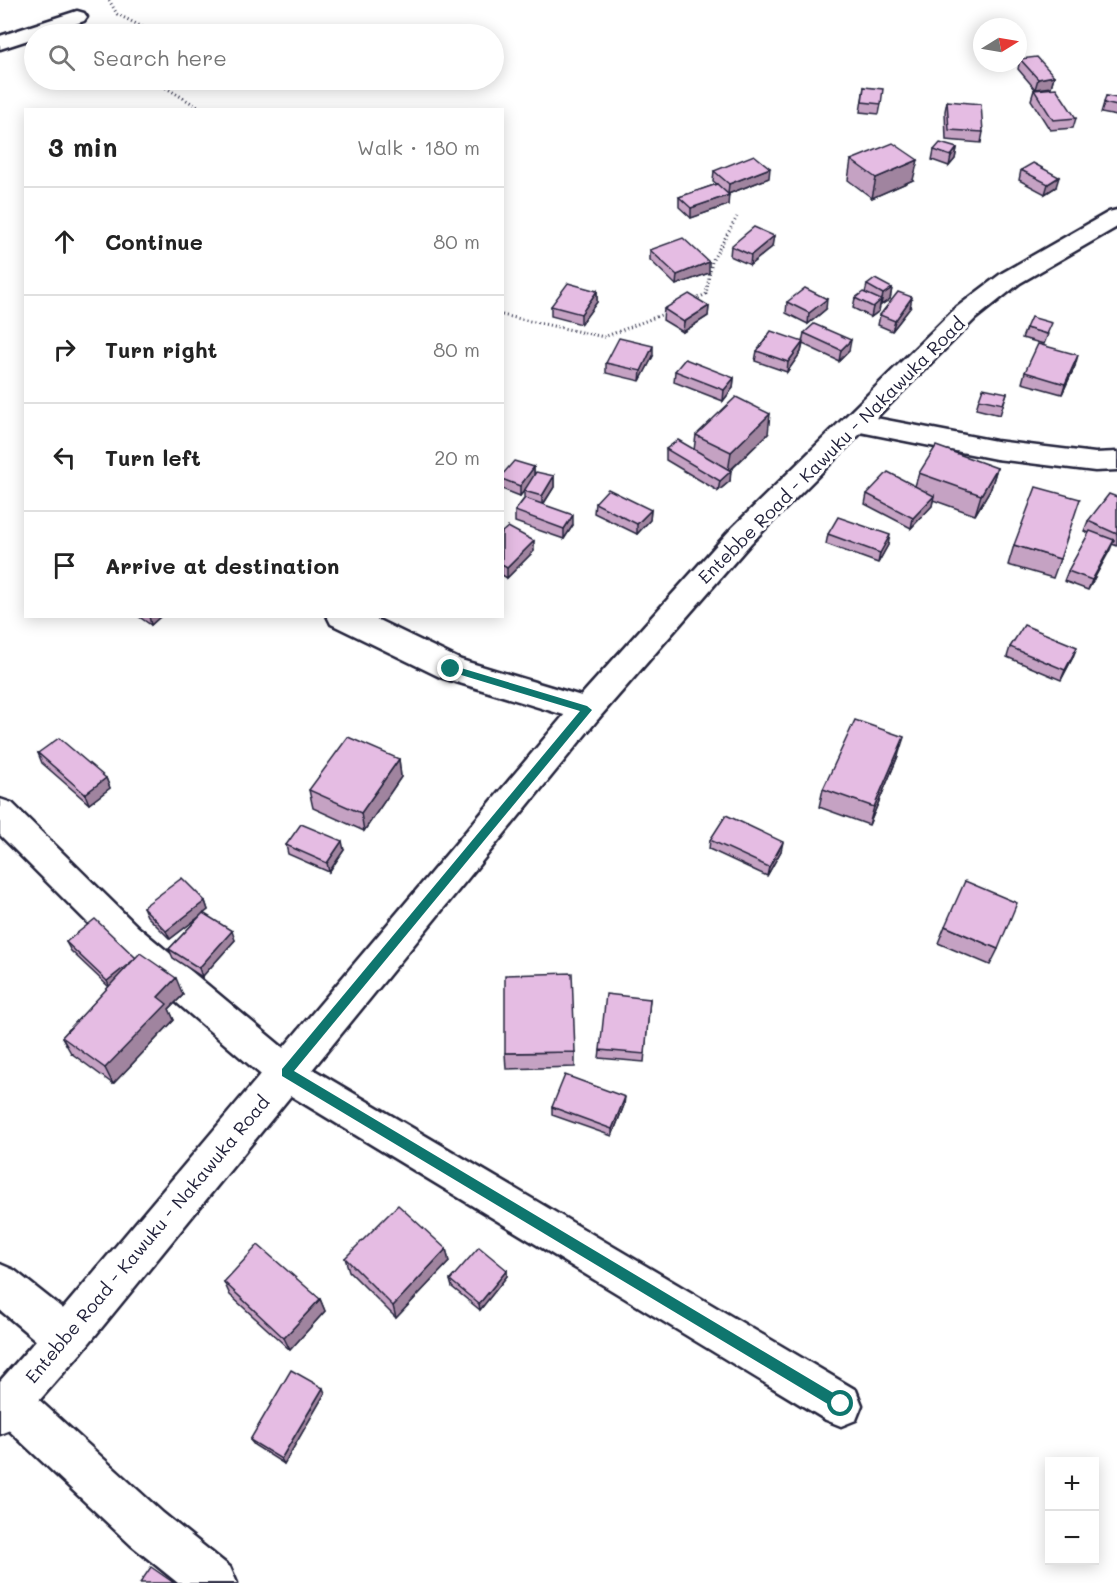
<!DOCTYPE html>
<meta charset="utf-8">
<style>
:root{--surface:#fff;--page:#f6f6f6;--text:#222;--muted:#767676;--line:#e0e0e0}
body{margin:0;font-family:Mali,sans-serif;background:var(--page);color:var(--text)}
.controls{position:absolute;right:18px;bottom:18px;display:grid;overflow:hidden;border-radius:0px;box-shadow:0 3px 15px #0003}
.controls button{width:54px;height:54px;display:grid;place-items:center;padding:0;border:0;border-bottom:2px solid var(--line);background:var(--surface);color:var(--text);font:30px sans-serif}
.compass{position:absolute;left:973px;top:18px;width:54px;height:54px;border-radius:50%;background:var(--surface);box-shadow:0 3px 15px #0003;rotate:79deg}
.stop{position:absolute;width:18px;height:18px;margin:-14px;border:4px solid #0f766e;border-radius:50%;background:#fff}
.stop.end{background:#0f766e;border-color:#fff;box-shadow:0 2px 6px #0008}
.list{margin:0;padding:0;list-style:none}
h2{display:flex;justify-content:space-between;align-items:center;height:78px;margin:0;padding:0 24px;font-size:26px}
h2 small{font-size:20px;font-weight:400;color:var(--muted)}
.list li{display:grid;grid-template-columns:39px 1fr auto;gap:18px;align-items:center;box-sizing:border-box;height:108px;padding:0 24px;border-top:2px solid var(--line)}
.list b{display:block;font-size:22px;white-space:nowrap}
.list em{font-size:20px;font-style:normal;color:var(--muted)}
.icon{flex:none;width:33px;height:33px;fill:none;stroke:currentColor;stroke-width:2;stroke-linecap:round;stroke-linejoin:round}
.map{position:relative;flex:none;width:1117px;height:1583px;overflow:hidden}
.search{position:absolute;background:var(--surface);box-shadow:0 3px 15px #0003;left:24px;top:24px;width:480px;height:66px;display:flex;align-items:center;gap:15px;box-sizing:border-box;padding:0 21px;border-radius:33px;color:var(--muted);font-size:22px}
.panel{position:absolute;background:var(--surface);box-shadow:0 3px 15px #0003;left:24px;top:108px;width:480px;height:510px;border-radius:0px}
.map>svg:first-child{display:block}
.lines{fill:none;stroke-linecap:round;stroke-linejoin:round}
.street-casing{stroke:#22223b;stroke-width:5}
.secondary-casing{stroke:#22223b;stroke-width:5}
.path{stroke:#22223b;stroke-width:3;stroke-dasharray:1 3;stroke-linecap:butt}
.street{fill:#fff;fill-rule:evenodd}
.secondary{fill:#fff;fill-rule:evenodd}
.wall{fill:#c5a2c3;stroke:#22223b;stroke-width:1.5}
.shaded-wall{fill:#a0849f;stroke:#22223b;stroke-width:1.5}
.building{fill:#e5bce3;stroke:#22223b;stroke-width:1.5}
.route{fill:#0f766e}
.labels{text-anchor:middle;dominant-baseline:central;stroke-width:6;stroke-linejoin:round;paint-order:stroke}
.street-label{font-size:18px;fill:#22223b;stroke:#fff}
</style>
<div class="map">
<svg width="1117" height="1583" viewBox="0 0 1117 1583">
<rect width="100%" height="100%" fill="#fff"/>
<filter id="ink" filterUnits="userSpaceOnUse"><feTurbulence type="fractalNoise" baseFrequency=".0167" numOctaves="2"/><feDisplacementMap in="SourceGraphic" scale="12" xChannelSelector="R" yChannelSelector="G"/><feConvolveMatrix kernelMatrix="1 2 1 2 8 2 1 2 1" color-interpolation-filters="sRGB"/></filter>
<g filter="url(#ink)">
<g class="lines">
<g class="street-casing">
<g id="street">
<polygon points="77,11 84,13 87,17 84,21 46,34 34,34 34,38 0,49 0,36"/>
<polygon points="855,414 996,441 1095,453 1117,452 1117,470 1095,471 996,459 845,429 841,423 845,417"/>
<polygon points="327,616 370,616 461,660 598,701 603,710 598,719 587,722 440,677 331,624"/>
<polygon points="0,799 12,803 138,927 299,1061 856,1390 862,1405 856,1420 841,1426 826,1420 273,1085 114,949 0,835"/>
<polygon points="0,1264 14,1270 81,1323 87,1338 81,1353 66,1359 51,1353 0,1310"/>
<polygon points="10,1381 25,1387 163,1513 230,1567 237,1583 178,1583 131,1545 0,1422 0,1385"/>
</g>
</g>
<g class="secondary-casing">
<polygon id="secondary" points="1117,210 1117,227 1020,283 975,319 751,543 598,719 81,1353 15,1428 0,1434 0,1381 51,1323 576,701 731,529 957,307 1002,273 1109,212"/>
</g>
<g class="path">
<polyline points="109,0 117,14 156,34"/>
<polyline points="158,80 158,83 203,110"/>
<polyline points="695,300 706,294 712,261 737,217"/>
<polyline points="502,315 604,337 666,313"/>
</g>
<use href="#street" class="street"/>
<use href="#secondary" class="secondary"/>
</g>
<g class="wall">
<polygon points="1020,59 1054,76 1051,87 1035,89 1018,69"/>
<polygon points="864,87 881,104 879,114 860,112"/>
<polygon points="1034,90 1076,118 1073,128 1050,130 1031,100"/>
<polygon points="1106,96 1117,98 1117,116 1101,113"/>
<polygon points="947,101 983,132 981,143 946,140 945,111"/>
<polygon points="957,148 955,159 949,166 932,160 934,150"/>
<polygon points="851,160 913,180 872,198 848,180"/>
<polygon points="1021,170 1056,187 1045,194 1019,180"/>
<polygon points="714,171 769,178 728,194 728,205 691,218 679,207 679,197 717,184 713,181"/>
<polygon points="731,246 772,247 750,265 730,256"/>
<polygon points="650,250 709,273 676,285 650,260"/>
<polygon points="867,285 892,288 890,299 881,305 880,304 879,311 871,317 853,308 855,298 865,293"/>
<polygon points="597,291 597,302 581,324 551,316 551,306"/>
<polygon points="787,302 826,309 808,324 786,313"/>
<polygon points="709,306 708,316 683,332 663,320 664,309"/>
<polygon points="910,308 892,331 878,325 880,315"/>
<polygon points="1026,328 1048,334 1044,344 1022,338"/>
<polygon points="804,333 849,351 839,361 803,344 801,352 787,372 755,361 757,351 802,342"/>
<polygon points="653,356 640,381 606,373 606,363"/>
<polygon points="1075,366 1062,394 1022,383 1025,372"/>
<polygon points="675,371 734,378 733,388 723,401 674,382"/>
<polygon points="1007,393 1000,415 976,409 979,399"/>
<polygon points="768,434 730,471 730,481 718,491 666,460 666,449 694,450 696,435"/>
<polygon points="534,467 534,476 554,476 554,487 543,505 573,525 564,539 515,522 515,511 524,499 524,491 526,488 520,496 502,489 502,475"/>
<polygon points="997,468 991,488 975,515 933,500 932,506 911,528 865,504 867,494 915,486 919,473"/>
<polygon points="1117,497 1117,546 1112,544 1088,590 1064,581 1068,571 1089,533 1084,531 1088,521"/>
<polygon points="595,503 651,510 650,520 637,534 594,513"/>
<polygon points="502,532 534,551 507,578 502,575"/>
<polygon points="828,534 888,545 878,563 826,544"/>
<polygon points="1014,545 1060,559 1053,578 1008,565"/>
<polygon points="138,616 161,616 151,625"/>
<polygon points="1010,647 1073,657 1061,680 1007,657"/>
<polygon points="38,753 106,778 110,788 89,804 42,763"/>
<polygon points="898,756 869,825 819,807 823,789"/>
<polygon points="399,759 401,777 364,831 313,808 309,790"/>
<polygon points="710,840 781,851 767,876 709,849"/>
<polygon points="286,845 344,850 329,872 288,854"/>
<polygon points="205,901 208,910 203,914 235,940 202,977 173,958 169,949 200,916 170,939 147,916 143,907"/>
<polygon points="945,926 998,949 990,965 938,943"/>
<polygon points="66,942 136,958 183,995 169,1009 174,1020 113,1084 71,1053 62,1037 109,987 71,951"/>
<polygon points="650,999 644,1062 599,1058 600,1050"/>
<polygon points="575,1052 575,1067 506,1069 505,1053"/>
<polygon points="624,1105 612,1136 552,1115 552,1107"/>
<polygon points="446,1249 449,1262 396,1318 349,1271 345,1258"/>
<polygon points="507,1270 507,1276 480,1310 452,1287 450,1280"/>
<polygon points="224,1282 320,1299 325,1311 290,1350 230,1295"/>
<polygon points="325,1393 284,1464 254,1445 250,1440"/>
</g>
<g class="shaded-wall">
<polygon points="1054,76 1051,87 1035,89 1038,79"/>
<polygon points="957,148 955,159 949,166 951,156"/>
<polygon points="918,160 913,180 872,198 876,178"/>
<polygon points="770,168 769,178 728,194 729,184"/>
<polygon points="1059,177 1056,187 1045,194 1048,184"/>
<polygon points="729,195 728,205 691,218 691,208"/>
<polygon points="774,236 772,247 750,265 751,255"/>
<polygon points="709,262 709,273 676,285 677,275"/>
<polygon points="892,288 890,299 881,305 883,294"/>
<polygon points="597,291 597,302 581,324 581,314"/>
<polygon points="912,297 910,308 892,331 895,321"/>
<polygon points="827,299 826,309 808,324 809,313"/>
<polygon points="881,300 879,311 871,317 873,307"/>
<polygon points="709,306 708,316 683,332 684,322"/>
<polygon points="851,340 849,351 839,361 841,350"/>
<polygon points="803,342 801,352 787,372 788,362"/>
<polygon points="653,346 653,356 640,381 641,371"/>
<polygon points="1078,355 1075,366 1062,394 1065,384"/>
<polygon points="734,378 733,388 723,401 724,390"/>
<polygon points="770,414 768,434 728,472 731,452"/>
<polygon points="534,467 534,478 520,496 520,486"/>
<polygon points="997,468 991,488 975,515 981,495"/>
<polygon points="731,471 730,481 718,491 720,481"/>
<polygon points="554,476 554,487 542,506 542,496"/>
<polygon points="934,496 932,506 911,528 913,518"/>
<polygon points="651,510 650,520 637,534 637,524"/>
<polygon points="573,515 573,525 564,539 564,529"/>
<polygon points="890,535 888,545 878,563 880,553"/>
<polygon points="1114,540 1110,550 1088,590 1092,580"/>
<polygon points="534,541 534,551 507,578 507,568"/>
<polygon points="149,616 161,616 151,625"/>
<polygon points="1077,647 1073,657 1061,680 1065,670"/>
<polygon points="904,737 898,756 869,825 874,807"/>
<polygon points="399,759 401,777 364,831 361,813"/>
<polygon points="106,778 110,788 89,804 85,794"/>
<polygon points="342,841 344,850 329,872 327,863"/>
<polygon points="783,842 781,851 767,876 769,867"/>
<polygon points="205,901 208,910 170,939 166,931"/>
<polygon points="232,931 235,940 202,977 199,968"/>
<polygon points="136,958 111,990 107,981"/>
<polygon points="176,978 183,995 169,1009 174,1020 113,1084 105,1068 158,997"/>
<polygon points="625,1097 624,1105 612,1136 612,1129"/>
<polygon points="446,1249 449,1262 396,1318 393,1306"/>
<polygon points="507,1270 507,1276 480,1310 479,1304"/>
<polygon points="320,1299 325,1311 290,1350 284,1338"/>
<polygon points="323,1388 325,1393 284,1464 281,1459"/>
</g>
<g class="building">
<polygon points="1037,57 1054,76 1038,79 1020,59"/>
<polygon points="864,87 883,89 881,104 862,102"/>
<polygon points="1056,88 1076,118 1053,120 1034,90"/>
<polygon points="1106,96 1117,98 1117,106 1104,103"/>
<polygon points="947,101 981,104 983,132 949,130"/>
<polygon points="893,143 918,160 876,178 851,160"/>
<polygon points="940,143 957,148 951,156 934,150"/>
<polygon points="754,155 770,168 729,184 714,171"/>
<polygon points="1033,163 1059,177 1048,184 1021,170"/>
<polygon points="717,184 729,195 691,208 679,197"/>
<polygon points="754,227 774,236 751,255 731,246"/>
<polygon points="683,238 709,262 677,275 650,250"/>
<polygon points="875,279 892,288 883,294 867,285"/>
<polygon points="568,283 597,291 581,314 551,306"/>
<polygon points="805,288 827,299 809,313 787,302"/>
<polygon points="863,292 881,300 873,307 855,298"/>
<polygon points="898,292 912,297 895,321 880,315"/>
<polygon points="689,294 709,306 684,322 664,309"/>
<polygon points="1031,317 1052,323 1047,334 1026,328"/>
<polygon points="814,324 851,340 841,350 804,333"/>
<polygon points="771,331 803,342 788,362 757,351"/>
<polygon points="619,338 653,346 641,371 606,363"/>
<polygon points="1038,344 1078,355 1065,384 1025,372"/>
<polygon points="685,359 734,378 724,390 675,371"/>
<polygon points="983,388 1007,393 1003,404 979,399"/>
<polygon points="736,397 770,414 731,452 696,435"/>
<polygon points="678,440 731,471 720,481 666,449"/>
<polygon points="936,446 997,468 981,495 919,473"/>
<polygon points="514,461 534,467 520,486 502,479 502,475"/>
<polygon points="536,472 554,476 542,496 524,491"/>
<polygon points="888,472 934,496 913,518 867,494"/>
<polygon points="1036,487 1080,499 1060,559 1014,545"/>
<polygon points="608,489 651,510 637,524 595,503"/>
<polygon points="1109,494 1117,497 1117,534 1088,521"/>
<polygon points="525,498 573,515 564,529 515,511"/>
<polygon points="838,517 890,535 880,553 828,534"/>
<polygon points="508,527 534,541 507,568 502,565 502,532"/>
<polygon points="1090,531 1114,540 1092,580 1068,571"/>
<polygon points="1024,625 1077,647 1065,670 1010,647"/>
<polygon points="855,720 904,737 874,807 823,789"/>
<polygon points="348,737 399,759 361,813 309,790"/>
<polygon points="59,738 106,778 85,794 38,753"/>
<polygon points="726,815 783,842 769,867 710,840"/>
<polygon points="301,824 342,841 327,863 286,845"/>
<polygon points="182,878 205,901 166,931 143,907"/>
<polygon points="965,881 1017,903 998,949 945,926"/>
<polygon points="203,913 232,931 199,968 169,949"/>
<polygon points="95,919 136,958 107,981 66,942"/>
<polygon points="140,953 176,978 158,997 167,1004 105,1068 62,1037"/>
<polygon points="572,973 575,1052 505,1053 505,975"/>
<polygon points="606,994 650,999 645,1054 600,1050"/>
<polygon points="565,1075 625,1097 612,1129 552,1107"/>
<polygon points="398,1205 446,1249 393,1306 345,1258"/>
<polygon points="258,1245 320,1299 284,1338 224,1282"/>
<polygon points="479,1247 507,1270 479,1304 450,1280"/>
<polygon points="291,1370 323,1388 281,1459 250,1440"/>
<polygon points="151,1567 174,1583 140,1583"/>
</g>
</g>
<polygon class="route" points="451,665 587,706 592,710 294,1071 845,1400 847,1404 845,1409 841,1411 836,1409 282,1076 282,1069 580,711 448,671 446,669"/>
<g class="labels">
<g class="street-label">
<text transform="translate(831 450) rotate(-45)">Entebbe Road - Kawuku - Nakawuka Road</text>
<text transform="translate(147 1239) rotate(-50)">Entebbe Road - Kawuku - Nakawuka Road</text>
</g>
</g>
</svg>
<div class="controls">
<button>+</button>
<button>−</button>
</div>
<svg class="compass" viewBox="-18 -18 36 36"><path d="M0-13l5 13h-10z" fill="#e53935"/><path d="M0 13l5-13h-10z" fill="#767676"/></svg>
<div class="stop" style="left:841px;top:1404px"></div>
<div class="stop end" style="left:451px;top:669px"></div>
<div class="search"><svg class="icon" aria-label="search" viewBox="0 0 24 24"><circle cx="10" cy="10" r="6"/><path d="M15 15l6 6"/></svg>Search here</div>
<section class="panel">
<h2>3 min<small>Walk · 180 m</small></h2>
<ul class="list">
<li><svg class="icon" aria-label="ahead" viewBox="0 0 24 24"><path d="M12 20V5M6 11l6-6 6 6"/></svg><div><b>Continue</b></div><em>80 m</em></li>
<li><svg class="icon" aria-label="right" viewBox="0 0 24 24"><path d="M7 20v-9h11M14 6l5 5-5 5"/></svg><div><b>Turn right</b></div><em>80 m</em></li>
<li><svg class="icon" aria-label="left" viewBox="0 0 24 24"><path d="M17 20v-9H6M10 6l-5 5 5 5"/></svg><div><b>Turn left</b></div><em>20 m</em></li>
<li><svg class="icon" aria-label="arrive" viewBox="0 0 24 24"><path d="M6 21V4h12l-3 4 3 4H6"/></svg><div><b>Arrive at destination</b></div></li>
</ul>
</section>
</div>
